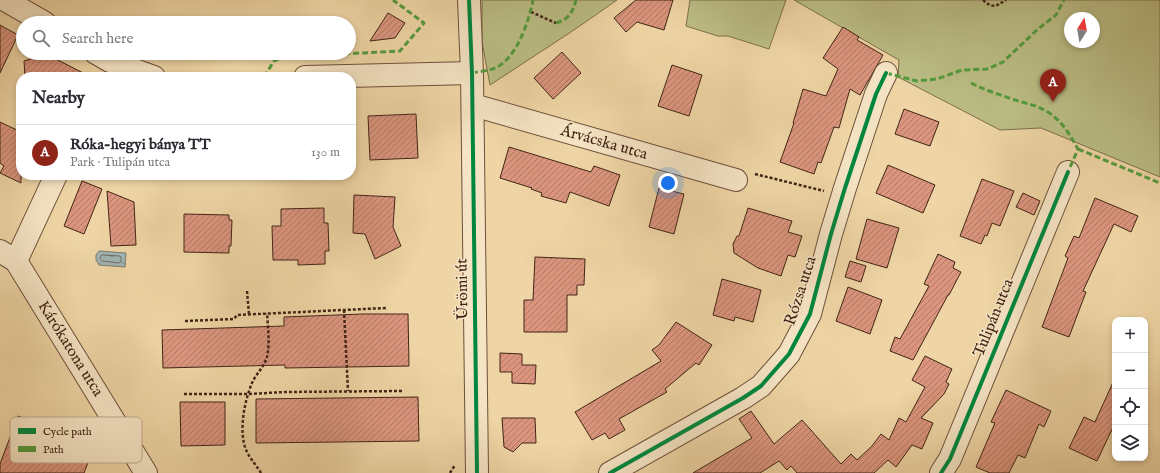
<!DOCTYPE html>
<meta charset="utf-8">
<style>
:root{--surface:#fff;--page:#f2f2f3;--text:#2b2b33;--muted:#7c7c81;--line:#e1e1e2;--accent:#8f2418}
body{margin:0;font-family:"IM FELL English",serif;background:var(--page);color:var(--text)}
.controls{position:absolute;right:12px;bottom:12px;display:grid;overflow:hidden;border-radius:8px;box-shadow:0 2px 6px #0003}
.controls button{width:36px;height:36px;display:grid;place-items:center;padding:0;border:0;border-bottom:1px solid var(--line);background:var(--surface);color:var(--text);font:20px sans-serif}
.compass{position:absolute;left:1064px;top:12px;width:36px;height:36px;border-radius:50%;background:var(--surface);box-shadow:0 2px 6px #0003;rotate:11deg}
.you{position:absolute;left:668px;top:183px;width:14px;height:14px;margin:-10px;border:3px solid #fff;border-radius:50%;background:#1a73e8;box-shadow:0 0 0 6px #1a73e833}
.badge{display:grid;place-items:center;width:26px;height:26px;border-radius:50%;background:var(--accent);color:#fff;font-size:13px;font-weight:700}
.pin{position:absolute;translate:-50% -33px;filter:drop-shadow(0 1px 2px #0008)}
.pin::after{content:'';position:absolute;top:21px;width:14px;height:12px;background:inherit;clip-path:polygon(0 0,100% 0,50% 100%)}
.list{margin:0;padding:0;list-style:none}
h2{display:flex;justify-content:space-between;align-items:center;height:52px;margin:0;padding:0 16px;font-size:17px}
h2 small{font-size:13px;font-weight:400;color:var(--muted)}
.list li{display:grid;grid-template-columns:26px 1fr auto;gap:12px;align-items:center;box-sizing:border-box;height:56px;padding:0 16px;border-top:1px solid var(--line)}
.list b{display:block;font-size:15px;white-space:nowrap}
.list p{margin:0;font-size:13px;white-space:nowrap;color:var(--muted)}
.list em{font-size:13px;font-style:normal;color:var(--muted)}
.icon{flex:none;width:22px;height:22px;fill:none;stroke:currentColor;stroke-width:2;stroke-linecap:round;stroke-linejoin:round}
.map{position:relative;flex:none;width:1160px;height:473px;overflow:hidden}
.search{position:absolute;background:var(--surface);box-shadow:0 2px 6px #0003;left:16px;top:16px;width:340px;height:44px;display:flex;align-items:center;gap:10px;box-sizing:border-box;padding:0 14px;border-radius:22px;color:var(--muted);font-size:15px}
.panel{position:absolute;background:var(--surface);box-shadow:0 2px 6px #0003;left:16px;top:72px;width:340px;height:108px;border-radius:16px}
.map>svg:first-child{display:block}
.park{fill:#bbbd85;stroke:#7e704e;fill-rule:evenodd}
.water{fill:url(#water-ripples);stroke:#7a7b74}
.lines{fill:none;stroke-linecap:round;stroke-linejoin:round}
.shore{stroke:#716c64;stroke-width:1}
.building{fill:url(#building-hatch);stroke:#422416}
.minor-casing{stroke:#6d503a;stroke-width:24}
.path{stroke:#422416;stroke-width:2.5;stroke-dasharray:3 2;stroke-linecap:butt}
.minor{stroke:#f5e4c4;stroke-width:22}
.quiet{stroke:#549b3d;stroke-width:3;stroke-dasharray:6 3;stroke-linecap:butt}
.cycleway-casing{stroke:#f5e4c4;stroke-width:6}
.cycleway{stroke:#00873e;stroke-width:4}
.labels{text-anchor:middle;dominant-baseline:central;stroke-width:3;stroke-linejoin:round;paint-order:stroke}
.street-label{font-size:16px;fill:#422416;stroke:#f5e4c4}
.key{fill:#f5e4c4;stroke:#bfaa90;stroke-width:1}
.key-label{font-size:11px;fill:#422416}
</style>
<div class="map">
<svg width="1160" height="473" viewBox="0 0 1160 473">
<defs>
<pattern id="water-ripples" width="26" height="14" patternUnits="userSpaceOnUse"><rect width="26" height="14" fill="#a0b5b3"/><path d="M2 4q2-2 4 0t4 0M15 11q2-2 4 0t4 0" fill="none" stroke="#849391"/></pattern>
<pattern id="building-hatch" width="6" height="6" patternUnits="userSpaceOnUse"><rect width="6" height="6" fill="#db957e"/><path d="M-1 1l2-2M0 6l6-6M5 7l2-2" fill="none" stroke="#b37966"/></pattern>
</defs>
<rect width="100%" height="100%" fill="#efd5a5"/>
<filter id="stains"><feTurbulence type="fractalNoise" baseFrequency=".005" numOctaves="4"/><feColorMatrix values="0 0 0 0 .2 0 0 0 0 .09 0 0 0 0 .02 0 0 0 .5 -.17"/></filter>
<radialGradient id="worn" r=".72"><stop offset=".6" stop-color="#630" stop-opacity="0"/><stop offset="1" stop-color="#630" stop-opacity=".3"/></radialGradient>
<g class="park">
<polygon points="482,0 617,0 571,32 490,85 482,42"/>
<polygon points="690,0 786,0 769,49 728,36 718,36 686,26"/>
<path d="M 794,0 L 1160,0 L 1160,177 L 1041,128 L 1000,130 L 898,77 L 899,60 ZM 1070,18 L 1094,18 L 1094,42 L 1070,42 Z"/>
</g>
<polygon class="water" points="99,251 126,253 125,267 99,265 96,260 96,255"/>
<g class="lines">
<polygon class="shore" points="102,255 120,256 121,258 121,261 119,263 102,261 100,259"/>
</g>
<g class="building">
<polygon points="636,0 673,0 664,30 637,22 626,32 614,18"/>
<polygon points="388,13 405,23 395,38 370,41"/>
<polygon points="0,25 18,35 0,73"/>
<polygon points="843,27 859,37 857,40 883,55 860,95 850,89 839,128 834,127 821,163 818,162 814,174 780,162 794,123 793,123 803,89 826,96 838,69 823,58"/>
<polygon points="562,52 581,73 553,99 534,78"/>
<polygon points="46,54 91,77 25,77 24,61"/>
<polygon points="672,65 702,75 689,116 658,106"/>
<polygon points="904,109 939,122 930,146 895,134"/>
<polygon points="416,114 418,158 370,160 368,116"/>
<polygon points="0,122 21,132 21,183 0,173 4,166 0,163"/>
<polygon points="509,147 591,172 594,166 620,175 609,206 570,192 566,203 541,196 542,193 531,189 532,188 500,178"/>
<polygon points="888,165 935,185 923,213 876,193"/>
<polygon points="982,179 1014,191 1000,226 992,223 987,236 985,235 981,244 960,236"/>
<polygon points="82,181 102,189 84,234 64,226"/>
<polygon points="659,188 684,194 674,234 649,227"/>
<polygon points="107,191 134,202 136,245 111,246"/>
<polygon points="1023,193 1040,201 1034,215 1016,207"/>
<polygon points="354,195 395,197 393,227 401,246 375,259 365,234 353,233"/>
<polygon points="1095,198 1138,216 1131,232 1114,224 1083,291 1086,292 1069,337 1042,327 1068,258 1065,256 1074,236 1079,238"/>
<polygon points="324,208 324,223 328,223 329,251 325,251 325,264 298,265 298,260 273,260 272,226 281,226 281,209"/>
<polygon points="748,208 792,221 788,232 802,236 795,257 788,255 781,276 758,268 734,253 733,244 737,236 739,236"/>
<polygon points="184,214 229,215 229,220 232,220 231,246 229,246 229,253 184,252"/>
<polygon points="867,219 899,228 887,268 856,259"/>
<polygon points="938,254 955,262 953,268 961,272 949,295 948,295 913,360 890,351 895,337 900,339 929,286 924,284"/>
<polygon points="535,257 585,259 584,285 577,285 577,295 567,295 567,332 524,332 524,300 533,300"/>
<polygon points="850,261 866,266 861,282 845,277"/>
<polygon points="722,279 761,290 753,322 735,317 734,321 713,315"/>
<polygon points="848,287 882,300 870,334 836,321"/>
<polygon points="362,314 408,314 409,366 285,368 285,365 163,368 162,330 284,326 284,317"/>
<polygon points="676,322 712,345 699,365 696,363 665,389 667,392 619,419 625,430 609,439 605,433 592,440 575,412 661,361 652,350 659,345"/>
<polygon points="500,353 522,354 522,365 536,365 535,384 512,383 512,372 500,372"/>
<polygon points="925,356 952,369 946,382 949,384 944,394 921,418 933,423 922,449 912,445 896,467 888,460 874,473 797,473 791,466 787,470 779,461 760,473 693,473 752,438 739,419 751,411 774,444 802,420 841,464 851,454 857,460 872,446 881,434 889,440 899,418 906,422 925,387 912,380"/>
<polygon points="1115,378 1115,423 1097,461 1069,448 1084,417 1095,422"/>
<polygon points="1006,390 1051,411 1044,427 1039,424 1025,458 1018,455 1009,473 990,473 976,467 995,423 991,422"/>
<polygon points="418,397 419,441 256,443 256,399"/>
<polygon points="180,402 225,402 225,445 181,446"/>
<polygon points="18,416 49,427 48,431 56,434 53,443 90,457 84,473 0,473 0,464"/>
<polygon points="502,418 535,418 536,443 522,443 513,452 504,447"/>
</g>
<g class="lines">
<g class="minor-casing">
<g id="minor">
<polyline points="5,0 45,23"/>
<polyline points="469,0 472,73 477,473"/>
<polyline points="96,53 110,61 154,77"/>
<polyline points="305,77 472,73"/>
<polyline points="473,105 736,180"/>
<polyline points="0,251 16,261 146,473"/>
<polyline points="16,261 56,175"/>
<polyline points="610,473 743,398 761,386 789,354 810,314 831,234 845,188 876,94 886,73"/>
<polyline points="941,473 950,459 1068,172"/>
</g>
</g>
<g class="path">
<path d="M 983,0 C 993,9 996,6 1006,0"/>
<polyline points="531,12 556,23"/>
<polyline points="755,174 824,191"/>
<polyline points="247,291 249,314"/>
<polyline points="344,310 348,391"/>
<polyline points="185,321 234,319 237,315 386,308"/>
<polyline points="184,394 248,394 285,392 402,391"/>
<path d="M 261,473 C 257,466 251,460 247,452 C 238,434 244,402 252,383 C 256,374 264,367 267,357 C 270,343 268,328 267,313"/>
<polyline points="450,473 455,465"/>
</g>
<use href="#minor" class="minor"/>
<g class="quiet">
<path d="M 556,23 C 568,20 573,12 576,0"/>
<path d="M 472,73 C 480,71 490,71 497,67 C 517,57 529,21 533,0"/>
<polyline points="886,73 917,81 937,79 962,70 987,69 1003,62 1038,29 1056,15 1064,0"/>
<polyline points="264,77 274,61 283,57 400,51 424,23 393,0"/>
<path d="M 971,83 C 985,90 1000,95 1015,100 C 1028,104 1041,106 1052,115 C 1064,124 1071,137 1078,149 L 1068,172"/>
<polyline points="1078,149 1160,183"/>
</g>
<g class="cycleway-casing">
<g id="cycleway">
<polyline points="469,0 472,73 477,473"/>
<polyline points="610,473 743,398 761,386 789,354 810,314 831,234 845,188 876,94 886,73"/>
<polyline points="941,473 950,459 1068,172"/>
</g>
</g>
<use href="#cycleway" class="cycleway"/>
</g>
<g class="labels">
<g class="street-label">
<text transform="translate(604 143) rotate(16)">Árvácska utca</text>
<text transform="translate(463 289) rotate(-91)">Ürömi út</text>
<text transform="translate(801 291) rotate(-72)">Rózsa utca</text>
<text transform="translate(994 318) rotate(-68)">Tulipán utca</text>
<text transform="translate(70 349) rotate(58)">Kárókatona utca</text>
</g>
</g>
<rect x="10" y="417" width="132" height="46" rx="6" class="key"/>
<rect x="18" y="428" width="18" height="6" fill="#00873e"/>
<rect x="18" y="446" width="18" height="6" fill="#549b3d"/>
<g class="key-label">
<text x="43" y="435">Cycle path</text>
<text x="43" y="453">Path</text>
</g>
<rect width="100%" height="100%" filter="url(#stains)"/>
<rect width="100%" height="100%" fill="url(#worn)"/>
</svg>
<div class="controls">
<button>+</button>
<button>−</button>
<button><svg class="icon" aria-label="locate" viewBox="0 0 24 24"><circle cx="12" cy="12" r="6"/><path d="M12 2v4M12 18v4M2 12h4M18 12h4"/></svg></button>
<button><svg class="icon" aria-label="layers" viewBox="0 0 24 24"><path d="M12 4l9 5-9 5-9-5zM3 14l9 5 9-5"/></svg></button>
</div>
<svg class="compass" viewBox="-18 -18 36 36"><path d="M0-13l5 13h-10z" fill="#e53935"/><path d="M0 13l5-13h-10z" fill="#7c7c81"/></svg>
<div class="you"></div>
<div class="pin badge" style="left:1053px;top:102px">A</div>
<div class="search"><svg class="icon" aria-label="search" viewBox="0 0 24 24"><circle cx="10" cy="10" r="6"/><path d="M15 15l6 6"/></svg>Search here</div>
<section class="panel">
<h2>Nearby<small></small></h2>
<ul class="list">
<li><span class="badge">A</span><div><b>Róka-hegyi bánya TT</b><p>Park · Tulipán utca</p></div><em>130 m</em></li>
</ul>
</section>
</div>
